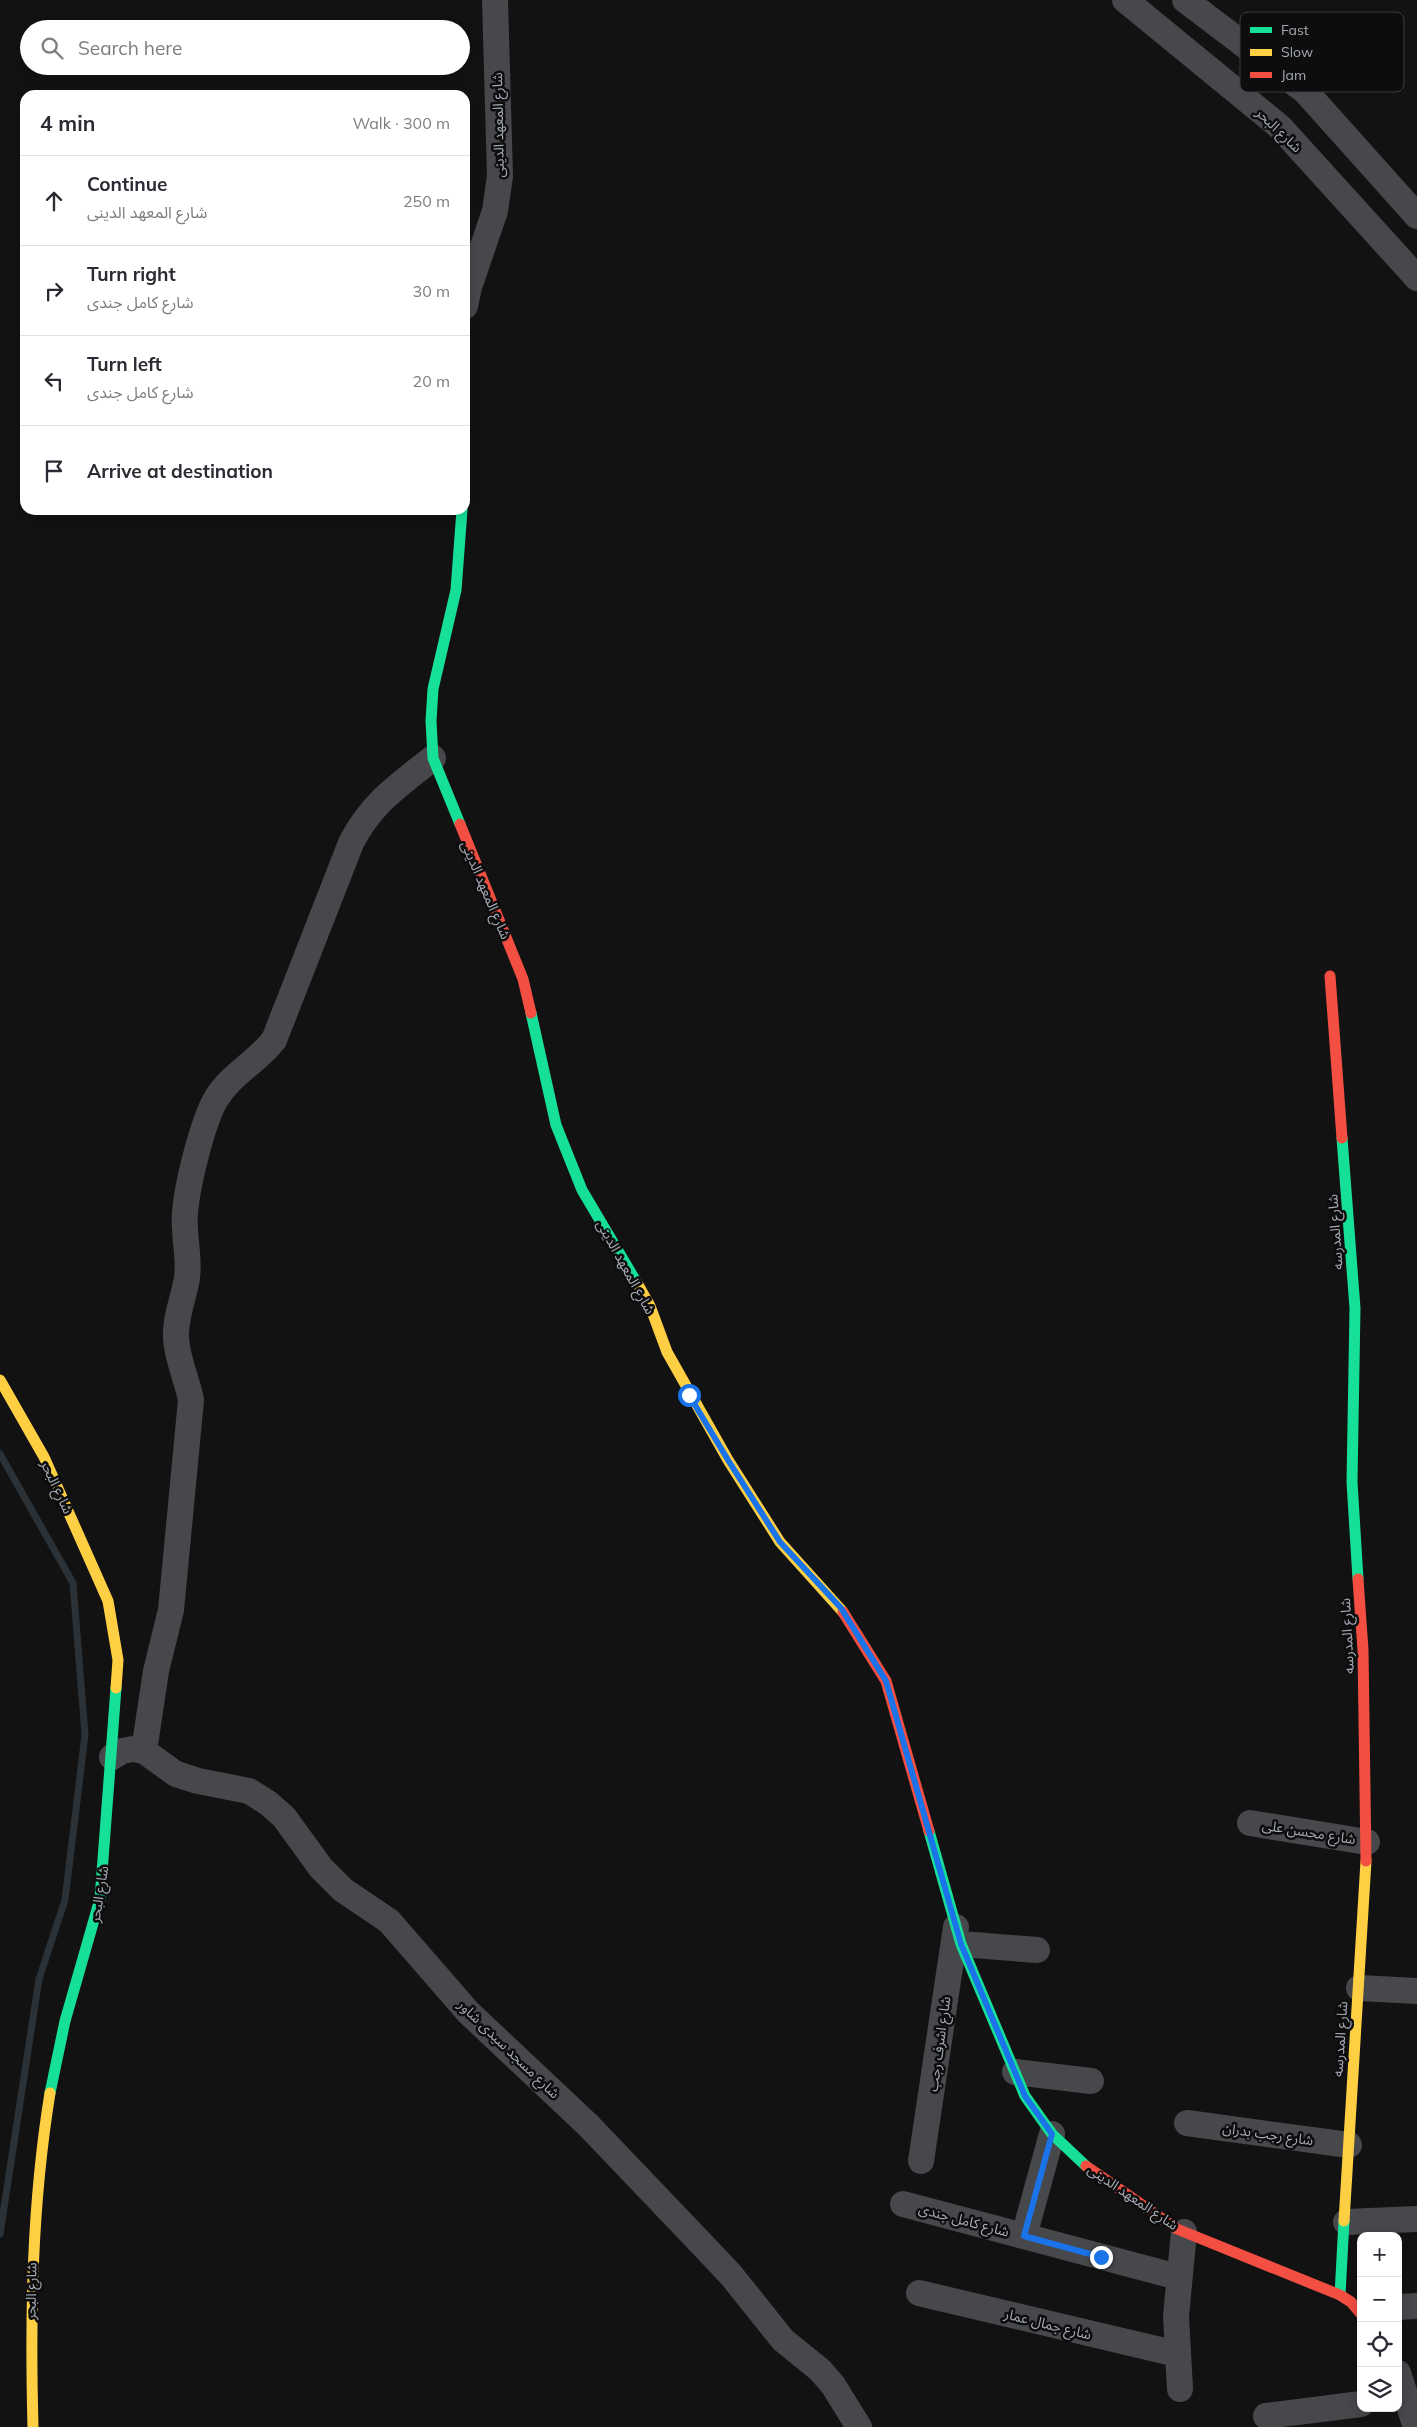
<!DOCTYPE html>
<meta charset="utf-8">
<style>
:root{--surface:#fff;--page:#f2f2f3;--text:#2b2b33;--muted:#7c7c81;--line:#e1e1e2}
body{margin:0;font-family:Mulish,"Noto Sans Arabic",sans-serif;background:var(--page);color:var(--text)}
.controls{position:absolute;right:15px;bottom:15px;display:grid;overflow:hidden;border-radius:10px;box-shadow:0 2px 12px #0003}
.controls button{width:45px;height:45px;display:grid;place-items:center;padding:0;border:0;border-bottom:1px solid var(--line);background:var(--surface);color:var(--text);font:25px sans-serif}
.stop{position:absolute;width:15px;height:15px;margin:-11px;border:4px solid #1a73e8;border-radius:50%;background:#fff}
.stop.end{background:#1a73e8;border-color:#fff;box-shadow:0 1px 5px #0008}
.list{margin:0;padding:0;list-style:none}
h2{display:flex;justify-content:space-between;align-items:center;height:65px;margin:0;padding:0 20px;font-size:21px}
h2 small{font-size:16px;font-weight:400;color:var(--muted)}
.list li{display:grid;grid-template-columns:32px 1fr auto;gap:15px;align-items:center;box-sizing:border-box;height:90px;padding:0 20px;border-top:1px solid var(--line)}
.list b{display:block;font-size:19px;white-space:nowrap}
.list p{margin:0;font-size:16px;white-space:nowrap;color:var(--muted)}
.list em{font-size:16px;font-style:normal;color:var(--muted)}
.icon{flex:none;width:28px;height:28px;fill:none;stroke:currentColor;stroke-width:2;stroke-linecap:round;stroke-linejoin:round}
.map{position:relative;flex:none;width:1417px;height:2427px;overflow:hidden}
.search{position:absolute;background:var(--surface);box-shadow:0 2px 12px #0003;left:20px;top:20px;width:450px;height:55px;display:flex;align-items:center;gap:12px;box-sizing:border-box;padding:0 18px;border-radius:28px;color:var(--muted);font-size:19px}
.panel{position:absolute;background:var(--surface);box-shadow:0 2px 12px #0003;left:20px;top:90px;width:450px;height:425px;border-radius:15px}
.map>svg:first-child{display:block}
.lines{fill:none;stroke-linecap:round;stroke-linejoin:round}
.stream{stroke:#2a3237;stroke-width:7}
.street{stroke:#47484b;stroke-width:26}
.fast{stroke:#16e098;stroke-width:11}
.slow{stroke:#ffcf43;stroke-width:11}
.jam{stroke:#f24e42;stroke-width:11}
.route{stroke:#1a73e8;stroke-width:6}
.labels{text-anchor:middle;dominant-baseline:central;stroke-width:5;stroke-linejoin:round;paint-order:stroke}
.street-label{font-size:14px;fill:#a4a9b3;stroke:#0d0d0e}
.key{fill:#0d0d0e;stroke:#3a3c40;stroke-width:1}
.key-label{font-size:14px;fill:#a4a9b3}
</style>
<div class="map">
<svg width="1417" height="2427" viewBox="0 0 1417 2427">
<rect width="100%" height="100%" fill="#121213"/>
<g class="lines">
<polyline class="stream" points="0,1454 73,1583 85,1735 65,1900 39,1979 0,2234"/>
<g class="street">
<polyline points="1125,0 1280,127 1417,278"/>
<polyline points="1185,0 1306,92 1417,216"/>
<polyline points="465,306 469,287 495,211 500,176 495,0"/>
<path d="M 144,1751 L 156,1671 L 171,1610 L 191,1400 C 187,1379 177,1359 176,1338 C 175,1317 184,1297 187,1278 C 190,1256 183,1235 185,1213 C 187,1186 202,1123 216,1099 C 230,1075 257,1062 274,1040 L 351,843 C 371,803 399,785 433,758"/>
<polyline points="112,1757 122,1751 133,1749 144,1751 176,1774 198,1781 249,1791 268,1803 284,1817 321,1868 343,1890 389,1921 468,2012 588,2125 696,2238 731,2275 783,2340 820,2370 833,2385 859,2427"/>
<polyline points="1250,1823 1367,1842"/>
<polyline points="961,1944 1037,1950"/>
<polyline points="1359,1988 1417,1991"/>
<polyline points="1015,2072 1091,2081"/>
<polyline points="1187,2123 1349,2145"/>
<polyline points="921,2161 956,1927"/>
<polyline points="903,2204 1178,2277"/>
<polyline points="1346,2222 1417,2219"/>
<polyline points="1024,2236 1052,2134"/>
<polyline points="919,2293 1177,2354"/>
<polyline points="1398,2307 1417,2306"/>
<polyline points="1398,2373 1416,2427"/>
<polyline points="1180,2389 1176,2316 1184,2232"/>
<polyline points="1266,2416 1361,2404"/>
</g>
<g class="fast">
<polyline points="460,824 433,758 431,721 433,689 456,590 462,510"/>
<polyline points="531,1013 556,1125 582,1190 637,1283"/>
<polyline points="1342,1138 1355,1308 1352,1482 1358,1579"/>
<polyline points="929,1831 961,1944 1025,2096 1052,2134 1086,2166"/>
<polyline points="50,2093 65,2021 100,1899 116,1688"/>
<polyline points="1340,2295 1344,2221"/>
</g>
<g class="slow">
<polyline points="637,1283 650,1306 667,1352 728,1460 780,1542 843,1612"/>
<polyline points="0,1380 44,1457 108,1601 118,1660 116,1688"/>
<polyline points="1344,2221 1366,1861"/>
<path d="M 33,2427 C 30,2315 32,2204 50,2093"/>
</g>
<g class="jam">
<polyline points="460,824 523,979 531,1013"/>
<polyline points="1330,976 1342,1138"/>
<polyline points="1358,1579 1363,1650 1366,1861"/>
<polyline points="843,1612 886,1681 929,1831"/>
<polyline points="1086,2166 1177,2229 1340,2295 1351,2302 1361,2314"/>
</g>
</g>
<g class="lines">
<polyline class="route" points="689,1395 728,1460 780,1542 841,1608 886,1681 961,1944 1025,2096 1052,2134 1024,2236 1101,2257"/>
</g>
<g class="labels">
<g class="street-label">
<text transform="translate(498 125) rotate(-91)">شارع المعهد الدينى</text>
<text transform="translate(1279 130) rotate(44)">شارع البحر</text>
<text transform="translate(486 890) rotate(67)">شارع المعهد الدينى</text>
<text transform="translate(1335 1232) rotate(-94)">شارع المدرسه</text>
<text transform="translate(626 1267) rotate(61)">شارع المعهد الدينى</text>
<text transform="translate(57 1487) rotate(65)">شارع البحر</text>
<text transform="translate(1347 1636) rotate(-93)">شارع المدرسه</text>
<text transform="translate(1309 1832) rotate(9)">شارع محسن على</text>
<text transform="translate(99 1894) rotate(-81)">شارع البحر</text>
<text transform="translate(1340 2039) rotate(-86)">شارع المدرسه</text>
<text transform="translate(939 2044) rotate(-82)">شارع اشرف رجب</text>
<text transform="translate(509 2049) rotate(44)">شارع مسجد سيدى شاور</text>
<text transform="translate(1268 2134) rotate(8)">شارع رجب بدران</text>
<text transform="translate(1133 2197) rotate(34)">شارع المعهد الدينى</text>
<text transform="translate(964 2220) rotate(15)">شارع كامل جندى</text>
<text transform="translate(31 2291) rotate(-89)">شارع البحر</text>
<text transform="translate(1048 2324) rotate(14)">شارع جمال عمار</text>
</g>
</g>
<rect x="1240" y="12" width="164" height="80" rx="8" class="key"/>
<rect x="1250" y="27" width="22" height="6" fill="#16e098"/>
<rect x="1250" y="49" width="22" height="7" fill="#ffcf43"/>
<rect x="1250" y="72" width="22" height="6" fill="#f24e42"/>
<g class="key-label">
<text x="1281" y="35">Fast</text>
<text x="1281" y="57">Slow</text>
<text x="1281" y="80">Jam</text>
</g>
</svg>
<div class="controls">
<button>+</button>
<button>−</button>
<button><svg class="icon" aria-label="locate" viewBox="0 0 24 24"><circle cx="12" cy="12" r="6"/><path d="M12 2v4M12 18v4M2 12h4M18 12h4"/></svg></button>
<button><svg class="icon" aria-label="layers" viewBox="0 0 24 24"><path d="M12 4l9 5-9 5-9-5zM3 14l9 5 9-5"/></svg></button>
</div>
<div class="stop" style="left:689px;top:1395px"></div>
<div class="stop end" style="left:1101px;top:2257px"></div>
<div class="search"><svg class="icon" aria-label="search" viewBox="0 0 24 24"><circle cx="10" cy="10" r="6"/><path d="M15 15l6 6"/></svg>Search here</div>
<section class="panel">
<h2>4 min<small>Walk · 300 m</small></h2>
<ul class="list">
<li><svg class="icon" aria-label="ahead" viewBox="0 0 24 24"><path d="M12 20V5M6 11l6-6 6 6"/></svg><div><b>Continue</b><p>شارع المعهد الدينى</p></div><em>250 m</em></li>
<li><svg class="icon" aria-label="right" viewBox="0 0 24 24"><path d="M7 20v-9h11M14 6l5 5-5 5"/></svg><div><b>Turn right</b><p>شارع كامل جندى</p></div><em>30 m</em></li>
<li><svg class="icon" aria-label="left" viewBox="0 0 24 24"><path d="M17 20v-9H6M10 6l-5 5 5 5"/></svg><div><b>Turn left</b><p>شارع كامل جندى</p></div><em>20 m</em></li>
<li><svg class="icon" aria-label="arrive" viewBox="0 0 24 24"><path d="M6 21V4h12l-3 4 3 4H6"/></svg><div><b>Arrive at destination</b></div></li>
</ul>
</section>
</div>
